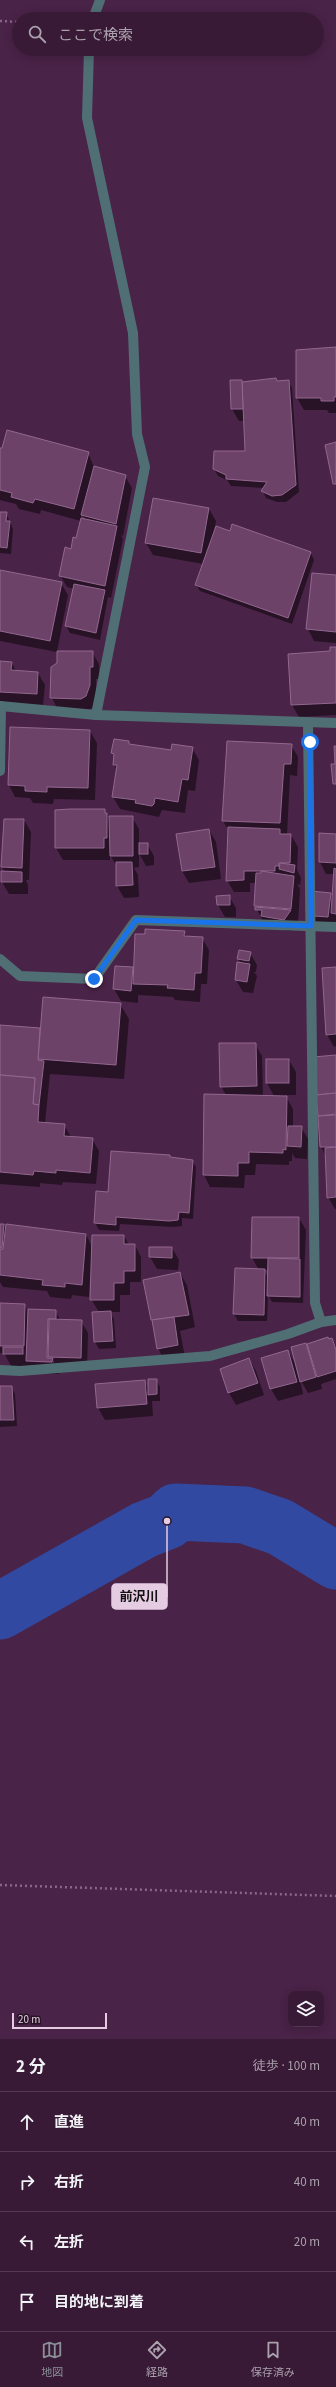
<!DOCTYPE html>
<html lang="ja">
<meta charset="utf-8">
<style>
:root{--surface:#381a36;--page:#432742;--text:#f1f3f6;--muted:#aba1ad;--line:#523851;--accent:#8c9099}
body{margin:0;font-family:"Source Sans 3","Noto Sans JP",sans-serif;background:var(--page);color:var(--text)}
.controls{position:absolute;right:12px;bottom:12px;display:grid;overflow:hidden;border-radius:8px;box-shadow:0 2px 10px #0003}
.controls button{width:36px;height:36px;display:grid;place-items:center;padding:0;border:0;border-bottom:1px solid var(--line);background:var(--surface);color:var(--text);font:20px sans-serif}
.scale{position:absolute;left:12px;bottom:10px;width:95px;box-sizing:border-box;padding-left:4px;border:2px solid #e5cce2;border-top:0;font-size:11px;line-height:14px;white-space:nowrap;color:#e5cce2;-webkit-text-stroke:3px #261425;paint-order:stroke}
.stop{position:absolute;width:12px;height:12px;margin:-9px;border:3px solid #1a73e8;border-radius:50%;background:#fff}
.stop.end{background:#1a73e8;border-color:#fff;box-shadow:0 1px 4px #0008}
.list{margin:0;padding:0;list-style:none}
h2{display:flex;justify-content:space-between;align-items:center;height:52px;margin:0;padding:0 16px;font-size:17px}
h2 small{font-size:13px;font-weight:400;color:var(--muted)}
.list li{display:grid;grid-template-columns:26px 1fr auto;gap:12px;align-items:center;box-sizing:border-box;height:60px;padding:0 16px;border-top:1px solid var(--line)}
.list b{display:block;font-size:15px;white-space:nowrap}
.list em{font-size:13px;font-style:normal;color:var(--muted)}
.icon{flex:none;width:22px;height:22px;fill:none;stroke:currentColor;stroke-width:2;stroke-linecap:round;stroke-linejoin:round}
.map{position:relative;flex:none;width:336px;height:2039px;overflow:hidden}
.search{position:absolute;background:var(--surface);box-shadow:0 2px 10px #0003;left:12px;right:12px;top:12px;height:44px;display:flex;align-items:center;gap:10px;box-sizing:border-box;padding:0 14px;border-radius:22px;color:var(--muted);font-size:15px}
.sheet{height:292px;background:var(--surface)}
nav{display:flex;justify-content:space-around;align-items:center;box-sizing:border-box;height:56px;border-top:1px solid var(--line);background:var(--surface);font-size:11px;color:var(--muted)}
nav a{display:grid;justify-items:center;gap:2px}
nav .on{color:var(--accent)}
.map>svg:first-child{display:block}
.shadow{fill:#0007;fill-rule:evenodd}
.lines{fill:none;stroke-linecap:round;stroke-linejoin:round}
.river{stroke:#3249a1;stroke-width:57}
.building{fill:#6c4269;stroke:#936790}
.path{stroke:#896887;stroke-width:2.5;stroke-dasharray:2 3;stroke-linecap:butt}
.minor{stroke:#506f74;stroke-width:10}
.route{stroke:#1a73e8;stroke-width:5}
.leader{fill:none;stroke:#e5cce2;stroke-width:1.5}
.callout-dot{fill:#e5cce2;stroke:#261425;stroke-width:1.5}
.callout{fill:#e5cce2;stroke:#e5cce2;stroke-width:1.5}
.callout-label{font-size:13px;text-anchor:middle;font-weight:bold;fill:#111}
</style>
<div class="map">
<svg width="336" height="2039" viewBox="0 0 336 2039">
<rect width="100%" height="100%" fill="#4a2348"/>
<g class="shadow">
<polygon points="336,348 336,413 329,413 327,410 304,410 297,398"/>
<polygon points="276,379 278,382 288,381 292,388 299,492 286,502 277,502 266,498 263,491 264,488 231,486 227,480 218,476 214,469 246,452 245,421 239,421 232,409 242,383"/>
<path d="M 0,449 L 88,453 L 94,467 L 125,476 L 132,488 L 123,536 L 121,535 L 123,539 L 111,598 L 108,597 L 100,640 L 70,633 L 66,626 L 74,589 L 67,587 L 60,575 L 77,539 L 81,521 L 41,510 L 40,514 L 19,509 L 16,504 L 0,500 ZM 82,514 L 85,519 L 81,519 Z"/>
<polygon points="154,499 209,509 216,521 214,531 230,532 311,553 314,560 292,624 200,591 196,585 203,564 153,555 146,543"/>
<polygon points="0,513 6,513 13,529 11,554 0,553"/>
<polygon points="0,571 61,583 68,595 57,652 0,641"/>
<polygon points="336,576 336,643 314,641 308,629"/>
<polygon points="336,648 336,715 299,717 292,705"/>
<polygon points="57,652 92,652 99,664 99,679 96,679 96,697 92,708 88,710 58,710 52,698 58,664"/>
<polygon points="0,662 12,663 16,671 38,673 45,685 43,705 0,703"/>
<polygon points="11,728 90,731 97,743 95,800 54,799 53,804 33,803 30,798 15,797 9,785"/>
<polygon points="128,742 130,745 172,751 192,748 199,760 195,791 188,790 185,813 162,810 159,817 120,809 113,797 117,770 114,765 115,757 113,753"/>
<polygon points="228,742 291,745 298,757 297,776 290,775 287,835 291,835 298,847 297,870 301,878 300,885 297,884 300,889 298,923 291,931 269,928 263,921 255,906 256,883 250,883 250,892 234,892 227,880 229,831 223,821"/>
<polygon points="104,810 110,820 132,817 139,829 139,844 147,844 154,856 154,865 146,866 139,853 139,867 134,868 138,875 139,897 124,898 117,886 117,867 110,855 110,860 63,860 56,848 56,811"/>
<polygon points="5,820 24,820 31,832 29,880 26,880 28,885 28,894 9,894 2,882 5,872 2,867"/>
<polygon points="209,830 216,842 221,879 189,883 182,871"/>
<polygon points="336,835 336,919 335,929 317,924 310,912 330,894 333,898 334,874 326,874 320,862"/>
<polygon points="229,896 236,908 236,917 225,917 218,905"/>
<polygon points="184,932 187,937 202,938 209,950 207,984 201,984 200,1002 175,1000 173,997 138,995 138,1003 121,1001 114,989 116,967 134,968"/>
<polygon points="250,953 257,965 256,972 254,972 257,976 253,993 243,992 236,980 241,963 238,959"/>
<polygon points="336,968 336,1046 334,1047 327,1035"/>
<polygon points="120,1004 129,1019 124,1079 50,1074 45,1123 64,1125 71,1137 92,1139 99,1151 96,1184 63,1182 62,1185 40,1183 40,1187 0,1184 0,1026 39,1029 41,1032"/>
<polygon points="255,1044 262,1056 263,1096 274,1096 267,1083 267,1060 289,1060 296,1072 296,1095 285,1095 293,1109 293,1127 301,1127 308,1139 307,1159 295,1158 292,1153 292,1161 289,1161 289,1165 256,1164 255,1175 245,1175 244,1188 210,1187 204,1175 205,1095 226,1095 221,1086"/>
<polygon points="336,1056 336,1209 335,1209 328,1197 326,1156 321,1147 314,1058"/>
<polygon points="171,1159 192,1161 196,1167 193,1219 182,1218 182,1226 174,1227 120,1224 119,1231 99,1230 95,1223 109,1193"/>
<path d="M 299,1218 L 306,1230 L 303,1303 L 272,1302 L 268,1295 L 267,1321 L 238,1321 L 234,1314 L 236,1269 L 259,1270 L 252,1258 ZM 264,1270 L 269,1270 L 268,1277 Z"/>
<polygon points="0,1225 4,1225 6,1230 86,1234 92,1247 124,1236 129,1245 135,1245 141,1257 141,1282 130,1282 130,1295 120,1295 120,1312 110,1312 114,1319 116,1348 99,1349 95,1342 93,1313 99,1312 91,1299 92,1277 90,1277 89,1297 72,1295 71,1299 50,1297 47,1291 3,1287 0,1282"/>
<polygon points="150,1248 172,1248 179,1260 178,1270 157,1269 150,1257"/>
<path d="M 180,1273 L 187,1285 L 195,1327 L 180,1331 L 185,1357 L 164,1360 L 158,1348 L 144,1280 ZM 175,1314 L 175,1317 L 154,1320 L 154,1318 Z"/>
<path d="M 0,1304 L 24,1305 L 29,1313 L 55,1311 L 61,1321 L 81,1321 L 88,1333 L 87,1369 L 59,1371 L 59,1374 L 34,1373 L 30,1366 L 11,1366 L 4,1353 L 0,1353 ZM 33,1360 L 54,1361 L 54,1363 L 33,1362 Z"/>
<polygon points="332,1339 336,1347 336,1379 321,1384 322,1389 308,1393 300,1379 303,1394 278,1401 271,1389 262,1358 288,1351 296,1365 306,1344 309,1350"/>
<polygon points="249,1359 256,1371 264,1395 236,1405 229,1393 221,1369"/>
<polygon points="156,1380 160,1387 160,1401 152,1401 153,1416 105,1420 98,1408 144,1381 149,1390"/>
<polygon points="0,1387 11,1387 15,1394 17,1426 0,1427"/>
</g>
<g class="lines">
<polyline class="river" points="0,1611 144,1530 167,1521 176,1512 245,1515 280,1527 336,1561"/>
</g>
<g class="building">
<polygon points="336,347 336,397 334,397 334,401 321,401 321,398 296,398 296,350"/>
<polygon points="276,378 277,381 289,380 296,485 282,495 272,496 261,491 267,482 226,479 226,475 213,469 214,451 245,451 242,382"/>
<polygon points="230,380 242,380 243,409 231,409"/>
<polygon points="7,430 89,452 74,509 35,499 33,503 11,497 12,493 0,490 0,448 2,448"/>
<polygon points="336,442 336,484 333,484 325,445"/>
<polygon points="94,466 126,475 116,524 81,515"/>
<polygon points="153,498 209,508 201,553 145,543"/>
<polygon points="0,512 7,512 6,521 10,521 7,548 0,547"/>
<polygon points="81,518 117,526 105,586 59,576 65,547 71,549 73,537 76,538"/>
<polygon points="232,524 311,552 288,618 195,585 216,526 230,531"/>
<polygon points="0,570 62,582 50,641 0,631"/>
<polygon points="312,573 336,575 336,632 306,629"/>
<polygon points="74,584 105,590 96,633 65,626"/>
<polygon points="330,647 336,647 336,703 291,705 288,654 330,651"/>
<polygon points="57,651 93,651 93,667 90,667 90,685 86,696 81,699 50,698 51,667 57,663"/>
<polygon points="0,661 12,662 11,670 38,672 37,694 0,692"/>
<polygon points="10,727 90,730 88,788 47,787 47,792 25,791 25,786 8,785"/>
<polygon points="114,739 129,741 129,744 171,750 172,744 193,747 188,780 182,779 178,802 155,798 154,804 152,806 135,803 136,800 112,797 117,765 113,765 114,754 111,753"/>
<polygon points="227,741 292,744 291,764 284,764 280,823 222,821"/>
<polygon points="334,746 336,746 336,784 333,784 331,764 335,764"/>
<polygon points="70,809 105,809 105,813 107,813 107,838 104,838 104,848 55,848 55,810"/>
<polygon points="109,816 133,816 133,856 110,856"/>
<polygon points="4,819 24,819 22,868 1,867"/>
<polygon points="228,827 280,829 280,834 291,834 290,863 279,863 279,866 275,866 275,871 244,871 244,880 226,881"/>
<polygon points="209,829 215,867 182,871 176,834"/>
<polygon points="319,833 336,834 336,863 319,862"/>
<rect x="139" y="843" width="9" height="11"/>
<polygon points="116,862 132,862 133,885 116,886"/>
<polygon points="280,863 295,865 294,873 279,869"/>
<polygon points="334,868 336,869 336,914 331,913"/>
<polygon points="1,871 22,872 22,882 1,882"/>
<polygon points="261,871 294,876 291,909 254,906 256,873 261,873"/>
<polygon points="311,891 331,893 328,917 314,916"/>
<polygon points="230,895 230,905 217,905 216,896"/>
<polygon points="255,907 291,910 284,920 261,916 262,910 255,910"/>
<polygon points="145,929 185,931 184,936 203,937 201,973 195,973 194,990 167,988 168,985 133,984 135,934 145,934"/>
<polygon points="239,950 251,952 249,961 237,959"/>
<polygon points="237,962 250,964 247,982 235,980"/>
<polygon points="115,966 133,967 131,991 113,989"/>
<polygon points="336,967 336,1034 326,1035 322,968"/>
<polygon points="43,997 121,1003 116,1065 38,1059"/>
<polygon points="0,1025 40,1028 38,1060 44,1061 39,1105 33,1104 35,1078 0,1075"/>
<polygon points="219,1043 256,1043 257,1086 220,1087"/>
<polygon points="336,1055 336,1093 317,1095 313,1057"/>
<rect x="266" y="1059" width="23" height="24"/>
<polygon points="0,1075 35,1078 33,1104 39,1105 38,1122 65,1124 64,1136 93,1138 90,1173 56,1170 56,1173 34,1171 33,1175 0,1172"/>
<polygon points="336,1093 336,1114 318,1116 316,1095"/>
<polygon points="204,1094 287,1096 286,1150 283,1149 283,1153 249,1152 249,1163 238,1163 238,1176 203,1175"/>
<polygon points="336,1115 336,1147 320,1147 318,1116"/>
<polygon points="288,1126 302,1126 301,1147 287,1146"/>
<polygon points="336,1147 336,1197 327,1198 325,1148"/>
<polygon points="111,1151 170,1155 170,1157 193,1160 189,1213 179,1212 178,1220 169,1221 116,1217 116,1225 94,1223 96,1191 108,1192"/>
<polygon points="252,1217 299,1217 299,1258 251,1258"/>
<polygon points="0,1224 4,1224 2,1248 0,1248"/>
<polygon points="6,1224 86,1234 82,1285 65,1283 65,1287 42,1285 43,1280 0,1275 0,1249 3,1249"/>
<polygon points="92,1235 124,1235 124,1244 135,1244 135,1271 124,1271 124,1283 114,1283 114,1300 90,1300"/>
<polygon points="149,1247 172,1247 172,1258 149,1257"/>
<polygon points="268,1258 300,1259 300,1297 267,1296"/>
<polygon points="235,1268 265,1269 264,1315 233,1314"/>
<polygon points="180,1272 189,1315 151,1320 143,1280"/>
<polygon points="0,1303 25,1304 24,1346 0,1346"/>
<polygon points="28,1309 56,1310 56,1319 48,1319 47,1358 53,1358 52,1362 26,1361"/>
<polygon points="111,1311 113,1341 94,1342 92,1312"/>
<polygon points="174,1317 178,1345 157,1349 152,1320"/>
<polygon points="49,1319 82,1320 81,1358 48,1357"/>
<polygon points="328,1337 329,1339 332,1338 336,1350 336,1371 317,1377 307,1344"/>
<polygon points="306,1343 316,1377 300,1382 291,1347"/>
<rect x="3" y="1347" width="20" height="7"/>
<polygon points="288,1350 297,1382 270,1389 261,1358"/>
<polygon points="249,1358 258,1383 228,1393 220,1369"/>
<polygon points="148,1379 157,1379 157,1394 148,1395"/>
<polygon points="145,1380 147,1404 97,1408 95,1384"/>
<polygon points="0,1386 12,1386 14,1420 0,1420"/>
</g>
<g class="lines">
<g class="path">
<polyline points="0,21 19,22"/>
<polyline points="0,1885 336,1896"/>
</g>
<g class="minor">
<polyline points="93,19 100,0"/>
<polyline points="89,49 87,118 133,333 137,434 145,467 96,715"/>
<polyline points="0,706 96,715 336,723"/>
<polyline points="308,723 315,1303 321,1322"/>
<polyline points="0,771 1,706"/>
<polyline points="0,959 20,976 94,979 136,920 336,927"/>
<polyline points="0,1370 20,1371 210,1356 288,1334 321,1322 336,1320"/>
</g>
</g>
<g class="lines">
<polyline class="route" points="94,979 136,920 311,926 310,742"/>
</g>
<path class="leader" d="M167 1521L167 1597"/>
<circle class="callout-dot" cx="167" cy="1521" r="4"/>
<rect class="callout" x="112" y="1584" width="55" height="25" rx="4"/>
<g class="callout-label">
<text x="139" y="1601">前沢川</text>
</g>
</svg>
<div class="controls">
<button><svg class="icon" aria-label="layers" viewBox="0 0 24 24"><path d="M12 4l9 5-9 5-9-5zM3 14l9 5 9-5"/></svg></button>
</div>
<div class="scale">20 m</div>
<div class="stop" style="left:310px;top:742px"></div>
<div class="stop end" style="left:94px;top:979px"></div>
<div class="search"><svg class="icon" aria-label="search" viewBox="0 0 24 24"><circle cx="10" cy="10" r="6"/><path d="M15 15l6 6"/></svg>ここで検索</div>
</div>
<section class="sheet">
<h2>2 分<small>徒歩 · 100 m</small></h2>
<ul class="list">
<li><svg class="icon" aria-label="ahead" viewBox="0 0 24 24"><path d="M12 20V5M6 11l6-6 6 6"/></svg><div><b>直進</b></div><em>40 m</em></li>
<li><svg class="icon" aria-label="right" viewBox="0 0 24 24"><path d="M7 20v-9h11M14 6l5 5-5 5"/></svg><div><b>右折</b></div><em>40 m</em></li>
<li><svg class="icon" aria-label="left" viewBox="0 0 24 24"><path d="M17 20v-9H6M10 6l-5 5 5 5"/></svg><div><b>左折</b></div><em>20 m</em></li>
<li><svg class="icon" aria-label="arrive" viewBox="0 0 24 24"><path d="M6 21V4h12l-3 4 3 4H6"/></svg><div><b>目的地に到着</b></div></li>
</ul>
</section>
<nav>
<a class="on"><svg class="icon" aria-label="map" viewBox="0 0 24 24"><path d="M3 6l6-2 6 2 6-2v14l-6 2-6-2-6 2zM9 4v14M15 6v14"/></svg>地図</a>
<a><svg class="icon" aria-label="directions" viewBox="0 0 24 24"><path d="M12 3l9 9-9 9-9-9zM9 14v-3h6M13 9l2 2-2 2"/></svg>経路</a>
<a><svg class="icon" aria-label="saved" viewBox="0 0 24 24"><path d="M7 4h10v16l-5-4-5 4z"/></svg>保存済み</a>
</nav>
